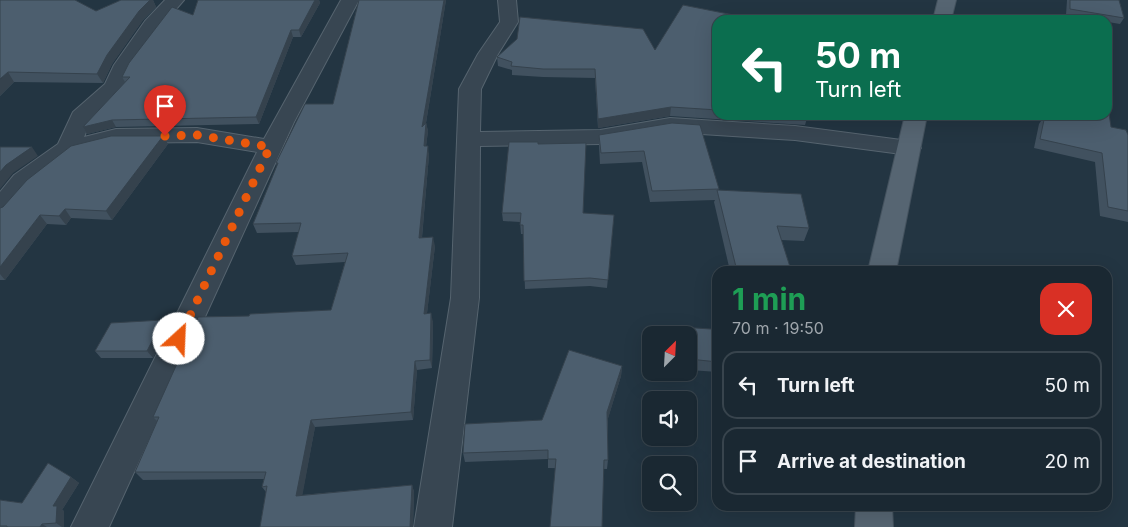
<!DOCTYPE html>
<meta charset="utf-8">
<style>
:root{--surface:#1a2832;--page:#27343e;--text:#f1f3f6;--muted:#9fa6ac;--line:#38444d}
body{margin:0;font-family:Inter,sans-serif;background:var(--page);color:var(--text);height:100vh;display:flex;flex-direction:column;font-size:19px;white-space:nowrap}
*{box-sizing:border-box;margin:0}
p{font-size:16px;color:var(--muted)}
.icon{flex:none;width:28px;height:28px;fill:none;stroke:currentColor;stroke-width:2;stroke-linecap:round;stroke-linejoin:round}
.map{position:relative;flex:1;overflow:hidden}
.side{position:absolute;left:712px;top:266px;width:400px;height:245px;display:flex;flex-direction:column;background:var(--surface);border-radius:15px;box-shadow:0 5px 20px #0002,0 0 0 1px var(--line)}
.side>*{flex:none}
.top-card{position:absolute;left:712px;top:15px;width:400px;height:105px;border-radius:15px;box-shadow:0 5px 20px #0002,0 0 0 1px var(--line);background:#0b6e4f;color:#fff;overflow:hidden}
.needle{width:32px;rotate:24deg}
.controls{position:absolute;left:642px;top:326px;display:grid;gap:10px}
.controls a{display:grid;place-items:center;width:55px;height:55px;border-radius:10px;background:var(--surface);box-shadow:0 5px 20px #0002,0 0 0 1px var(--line);font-size:25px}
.pin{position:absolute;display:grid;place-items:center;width:42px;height:42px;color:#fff;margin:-51px -21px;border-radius:50% 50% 50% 0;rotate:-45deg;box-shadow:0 0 5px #0007}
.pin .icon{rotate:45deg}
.me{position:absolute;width:55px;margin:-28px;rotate:25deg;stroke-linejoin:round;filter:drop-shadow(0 0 4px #0008)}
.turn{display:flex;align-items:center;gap:18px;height:105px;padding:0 20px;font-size:22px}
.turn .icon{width:65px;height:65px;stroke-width:2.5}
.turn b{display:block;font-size:35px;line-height:42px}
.round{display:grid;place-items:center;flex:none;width:52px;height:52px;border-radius:15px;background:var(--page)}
.headline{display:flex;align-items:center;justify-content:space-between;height:85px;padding:0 20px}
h1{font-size:30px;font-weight:700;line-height:38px;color:#1e9e55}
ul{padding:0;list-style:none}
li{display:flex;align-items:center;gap:15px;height:68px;margin:0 10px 8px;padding:0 10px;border:2px solid var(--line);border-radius:15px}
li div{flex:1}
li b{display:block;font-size:19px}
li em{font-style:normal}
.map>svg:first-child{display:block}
</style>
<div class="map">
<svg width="1128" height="527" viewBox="0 0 1128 527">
<rect width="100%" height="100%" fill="#233542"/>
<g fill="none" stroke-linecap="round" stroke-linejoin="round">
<g stroke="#56646f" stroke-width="2">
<path id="minor" d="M165 0H184L159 29 131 69 121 91 91 120 84 137 116 129 197 128 264 139 341 0H359L294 122 109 527H71L257 152 197 142 116 143 76 153 32 187 9 214 0 217V192L14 175 58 144 73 112 105 84 114 65 145 21Z
M498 0H516L518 22 498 54 481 89 480 132 600 130 670 118 795 126 909 141 917 143 921 148 917 153 909 155 795 140 670 132 600 144 480 146 479 298 452 527H414L451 298 459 89 478 54 500 22Z"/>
</g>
<g stroke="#44525e" stroke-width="2">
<path id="major" d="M938 0H956L951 20H933Z
M905 115H927L896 271H868Z
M856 506H892L893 527H855Z"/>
</g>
<use href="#minor" fill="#384652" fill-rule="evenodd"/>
<use href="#major" fill="#566572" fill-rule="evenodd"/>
</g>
<path fill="#41515f" d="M0 0 96 11 121 0H153L156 7 143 20 112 64 103 83 14 82 0 96Z
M198 0H319L320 3 301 37H293L259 124 116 127 87 134 83 127 125 82 122 77 193 15Z
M359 0H446L426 123 428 131 426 146 429 155 422 238 435 246 427 313 433 322 432 368 417 370 413 420 315 427 302 495 412 485 414 492 413 527H260L266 492 262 487 264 479 143 480 135 472 157 421 153 417 249 316 331 310 345 262 296 265 292 256 299 232 257 233 253 224 277 166 276 163 333 104Z
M1067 0H1119L1124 18 1120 24 1108 22V20H1094L1066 15Z
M718 20V115H808L805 125 670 116 598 128 595 78 543 77 512 75V70L498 66 497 57 655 50Z
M1045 115 1054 117V115H1108L1111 127 1128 135V222L1100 216 1095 162 1034 148 1039 124Z
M672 123 719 190 809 228 804 241 781 240 790 271H730L714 202 715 200 650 202 642 162 600 164 599 146V135Z
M168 144 112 220 71 218 66 225 47 224 5 280H0V208Z
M538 144 583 213 614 215 607 288 590 286 525 289 523 234H521L520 222 503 221 502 213Z
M163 320 168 327 153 358H101L95 351Z
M665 326 718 331V372L689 370V335H663Z
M622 366 621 376 608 418V460L607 469 548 468V459L465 462 463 453 542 420Z
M71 477 79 483 62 510 64 511V527H0V500L22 503Z"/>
<path fill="#35424d" d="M150 0H153L156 7 143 20 112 64 103 83 97 74 107 55 139 11Z
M315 0H319L320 3 301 37 299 30Z
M444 0H446L424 135 422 127Z
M291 30 293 37 259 124 256 117Z
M8 72 14 82 0 96V79Z
M671 107 670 116 598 128V119Z
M112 120 116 127 87 134 83 127Z
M426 123 428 131 425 155 424 146Z
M163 136 168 144 112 220 106 211Z
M428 146 429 155 421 247 419 238Z
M32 147 38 156 13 173 0 189V172L6 165Z
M65 209 71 218 66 225 59 216Z
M40 215 47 224 5 280 0 274V267Z
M433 237 435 246 426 322 424 314Z
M431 313 433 322 432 368 430 360Z
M163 320 168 327 153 358 147 351Z
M415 361 417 370 413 420 411 412Z
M622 366 621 376 607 422V412Z
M311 420 315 427 301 503 296 496Z
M71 477 79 483 62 510 64 511V527H62L56 523 53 506Z
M412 485 414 492 413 527H410Z
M42 524 47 527H40Z"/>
<path fill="#4c5e6e" stroke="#35424d" d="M0 0H75L96 11 121 0H150L139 11 107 55 97 74 8 72 0 79Z
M198 0H315L299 30H291L256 117 112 120 83 127 130 77H122L129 63 172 7 193 15Z
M359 0H444L422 127 426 123 424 146H428L419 238 433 237 424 314 431 313 430 360 415 361 411 412 311 420 296 496 412 485 410 527H260L267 486 262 487 266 472H135L159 417H153L198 317 249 316 250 314 331 310 348 253 292 256 301 223 253 224 278 163H276L305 104H333Z
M1070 0H1119L1124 18 1070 9Z
M683 5 759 20H718V110L671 107 598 119 595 69H543L511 66 512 62 497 57 517 39 520 17 643 29 655 50Z
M762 16 786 20H761Z
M1108 107 1111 127 1126 130 1128 135V211L1108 207 1102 153 1040 139 1045 115 1060 118V115H1108Z
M786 115H808V117Z
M672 123 700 125 719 189 652 191 644 151 601 153 599 135Z
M111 136H163L106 211 65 209 59 216 40 215 0 267V208L3 207 27 180 71 146Z
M509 142H538V144L586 143 583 213 614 215 608 280 590 278 524 281 523 225H520L521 213H502Z
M0 147H32L6 165 0 172Z
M717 190 801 194 809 228 777 226 791 270 737 271Z
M163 320 147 351H95L111 323Z
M665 326 711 329 718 331V362L689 359V335H665Z
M569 350 622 366 607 412 608 460H604L602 527H550L556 459H548V450L463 453 465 424 542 420Z
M48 463 71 477 53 506H57L56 523 42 524 40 527H7V526H0V500L22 503Z"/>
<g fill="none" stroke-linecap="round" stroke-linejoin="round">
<path stroke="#ea580c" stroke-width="9" stroke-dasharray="0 16.2" d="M165 136 197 135 270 147 179 339"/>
</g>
</svg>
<div class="controls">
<a><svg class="needle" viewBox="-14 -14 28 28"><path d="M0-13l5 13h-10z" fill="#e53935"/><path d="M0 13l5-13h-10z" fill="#9fa6ac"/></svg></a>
<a><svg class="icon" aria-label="sound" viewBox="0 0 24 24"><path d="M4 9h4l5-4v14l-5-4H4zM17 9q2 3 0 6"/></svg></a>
<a><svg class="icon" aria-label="search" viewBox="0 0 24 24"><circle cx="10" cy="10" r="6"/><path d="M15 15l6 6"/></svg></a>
</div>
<div class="pin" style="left:165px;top:136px;background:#d93025"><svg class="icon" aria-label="arrive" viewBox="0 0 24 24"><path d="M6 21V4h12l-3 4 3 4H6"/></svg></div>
<svg class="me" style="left:179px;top:339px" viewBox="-20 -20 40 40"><circle r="19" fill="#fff"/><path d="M0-13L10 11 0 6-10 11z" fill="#ea580c"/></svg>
<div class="top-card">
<div class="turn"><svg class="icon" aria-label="left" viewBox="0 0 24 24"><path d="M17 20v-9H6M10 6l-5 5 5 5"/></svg><div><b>50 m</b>Turn left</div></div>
</div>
<section class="side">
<div class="headline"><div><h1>1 min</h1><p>70 m · 19:50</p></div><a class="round" style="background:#d93025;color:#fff"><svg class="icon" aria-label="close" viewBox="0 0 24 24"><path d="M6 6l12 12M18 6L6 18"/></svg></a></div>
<ul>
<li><svg class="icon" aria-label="left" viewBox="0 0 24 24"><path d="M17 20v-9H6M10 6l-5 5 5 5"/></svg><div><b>Turn left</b></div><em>50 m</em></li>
<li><svg class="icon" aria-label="arrive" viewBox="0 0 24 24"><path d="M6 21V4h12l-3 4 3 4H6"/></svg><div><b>Arrive at destination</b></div><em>20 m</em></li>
</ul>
</section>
</div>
